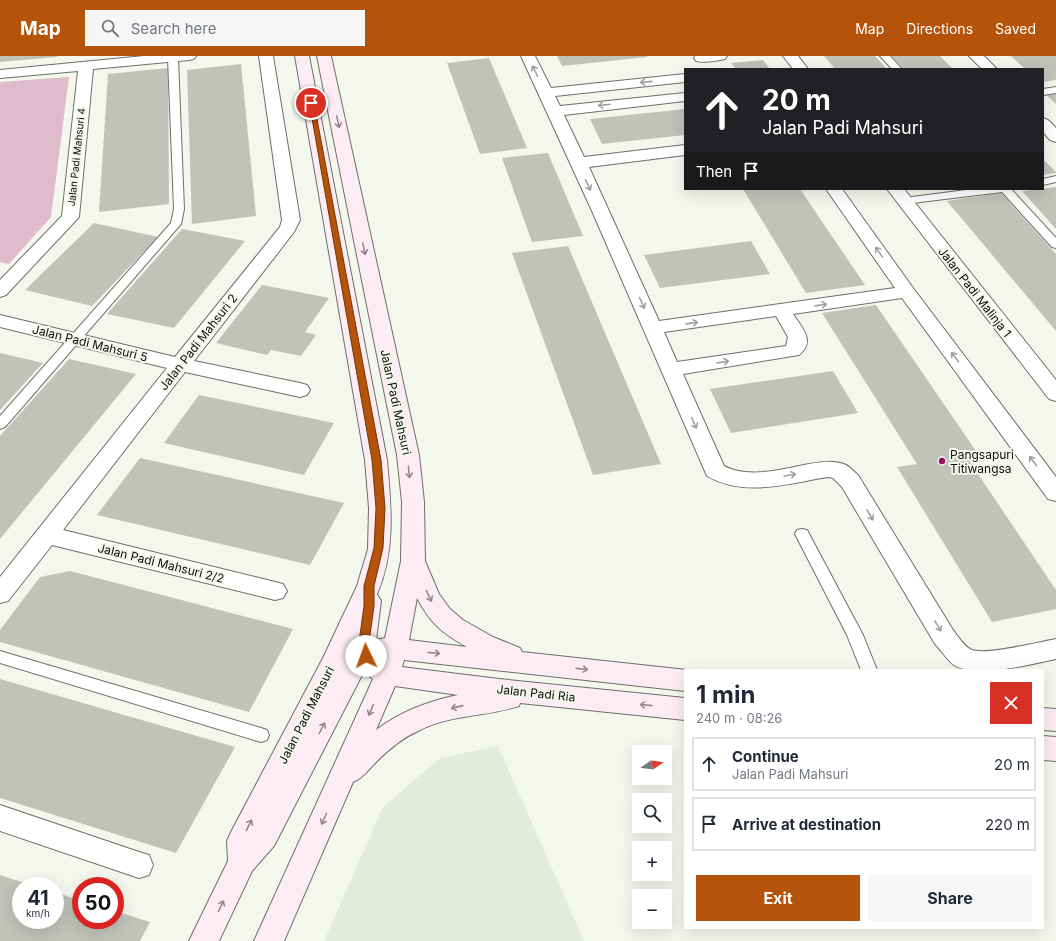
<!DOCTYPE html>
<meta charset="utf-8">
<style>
:root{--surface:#fff;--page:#f6f6f7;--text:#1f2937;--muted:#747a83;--line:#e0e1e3;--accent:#b45309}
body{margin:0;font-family:Inter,sans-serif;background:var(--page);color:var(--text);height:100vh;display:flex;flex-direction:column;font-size:15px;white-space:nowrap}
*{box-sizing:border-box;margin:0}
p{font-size:13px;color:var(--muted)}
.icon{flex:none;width:22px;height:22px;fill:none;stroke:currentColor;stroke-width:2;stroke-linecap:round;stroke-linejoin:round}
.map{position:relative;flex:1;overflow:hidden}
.panel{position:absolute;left:684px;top:613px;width:360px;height:260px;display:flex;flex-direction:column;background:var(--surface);border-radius:0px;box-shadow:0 4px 16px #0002}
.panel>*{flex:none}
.hud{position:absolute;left:684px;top:12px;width:360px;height:122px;border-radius:0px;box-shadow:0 4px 16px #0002;background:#202124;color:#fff;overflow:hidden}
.needle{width:26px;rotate:77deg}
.controls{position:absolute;left:632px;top:689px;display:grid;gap:8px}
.controls a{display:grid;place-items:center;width:40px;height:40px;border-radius:0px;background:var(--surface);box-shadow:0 4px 16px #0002;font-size:20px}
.speed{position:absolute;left:12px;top:821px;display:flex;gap:8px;font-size:20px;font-weight:700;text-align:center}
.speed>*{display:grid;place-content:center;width:52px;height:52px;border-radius:50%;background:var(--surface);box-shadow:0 4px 16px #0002;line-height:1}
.speed small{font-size:10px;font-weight:400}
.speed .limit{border:6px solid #d22;background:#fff;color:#111}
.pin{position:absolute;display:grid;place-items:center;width:34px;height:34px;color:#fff;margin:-17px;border:2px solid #fff;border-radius:50%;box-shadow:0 1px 4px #0007}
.me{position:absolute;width:44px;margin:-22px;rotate:357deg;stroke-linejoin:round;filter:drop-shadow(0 0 3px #0008)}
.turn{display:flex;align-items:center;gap:14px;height:84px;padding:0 12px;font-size:18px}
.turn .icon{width:52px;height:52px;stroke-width:2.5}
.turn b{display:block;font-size:28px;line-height:34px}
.then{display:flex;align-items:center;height:38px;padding:0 12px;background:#0003;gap:8px;font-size:15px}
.round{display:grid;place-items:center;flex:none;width:42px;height:42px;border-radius:0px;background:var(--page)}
.head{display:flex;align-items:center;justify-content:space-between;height:68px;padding:0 12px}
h1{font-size:24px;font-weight:700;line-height:30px}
.primary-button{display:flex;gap:8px;margin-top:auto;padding:8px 12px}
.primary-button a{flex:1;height:46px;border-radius:0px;background:var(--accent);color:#fff;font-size:16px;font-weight:700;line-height:46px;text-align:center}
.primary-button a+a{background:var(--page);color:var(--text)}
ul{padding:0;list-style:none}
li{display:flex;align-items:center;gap:12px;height:54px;margin:0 8px 6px;padding:0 4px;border:2px solid var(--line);border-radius:0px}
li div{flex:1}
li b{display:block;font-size:15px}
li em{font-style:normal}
header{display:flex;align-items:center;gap:24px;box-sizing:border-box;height:56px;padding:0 20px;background:var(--accent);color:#fff}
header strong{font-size:19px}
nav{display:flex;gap:22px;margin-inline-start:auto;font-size:14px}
.search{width:280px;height:36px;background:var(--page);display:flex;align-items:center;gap:10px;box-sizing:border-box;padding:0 14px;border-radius:0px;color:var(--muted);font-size:15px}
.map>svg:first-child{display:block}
</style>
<header>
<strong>Map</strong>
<div class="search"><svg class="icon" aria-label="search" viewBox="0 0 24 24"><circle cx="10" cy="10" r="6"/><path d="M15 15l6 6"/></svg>Search here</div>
<nav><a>Map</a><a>Directions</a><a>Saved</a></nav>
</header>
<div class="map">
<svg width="1056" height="885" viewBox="0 0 1056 885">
<rect width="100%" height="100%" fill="#f3f7ed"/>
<path fill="#e5ebda" d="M498 690 584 885H324L383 751 440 702Z"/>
<path fill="#e0bbcc" d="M69 21 51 161 9 208 0 206V26Z"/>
<path fill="#c0c3ba" d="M0 0H57V1L0 6Z
M557 0H647V1L562 10Z
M824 0H875L887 13H835Z
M892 0H940L953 13H904Z
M1011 0H1056V24L1043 26V13H1025Z
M489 2 527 92 480 98 447 7Z
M763 4 770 13H736L731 7Z
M241 8 256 160 192 168 187 14Z
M168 12 169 148 99 156 108 18Z
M1056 35V48L1044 37Z
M685 53V79L602 88 590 63Z
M548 97 583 180 532 186 502 102Z
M1043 103 1056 116V117L1043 119Z
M1056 131V173L1022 135Z
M743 133H800L865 229 806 237Z
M1001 137 1056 198V275L947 145Z
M94 167 158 181 92 250 25 234Z
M182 173 245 185 174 272 107 258Z
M751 185 770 218 660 232 644 199Z
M568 190 661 408 593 419 512 197Z
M262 229 329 242 305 276 316 279 301 300 271 294 267 299 216 287Z
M876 249 980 401 968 403 1056 534V553L992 566 897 411 917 408 822 257Z
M0 297 43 307 0 354Z
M69 303 136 318 0 483V380Z
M833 315 858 357 731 377 710 333Z
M199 339 334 367 304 419 164 387Z
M140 402 344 447 310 509 97 459Z
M70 515 293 573 249 656 0 586V574L40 521Z
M0 623 235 691 176 797 0 742Z
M0 819 34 830H21V864H55V836L81 845V864H115V855L150 866 140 885H0Z"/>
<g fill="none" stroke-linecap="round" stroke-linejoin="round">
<g stroke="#6d7068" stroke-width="2">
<path id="lane" d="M170 0H176L178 2 184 153 181 168 5 371 0 373V360L171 167 174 153 168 2Z
M880 0H890L902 13H892Z
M1056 31V37L1043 39V33Z
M1056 120V126L1043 129V123Z
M974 133H1011L1056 182V192L1052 191 1002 136 904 148 899 145 904 142Z
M802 473 807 474 863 579 877 614H861L847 579 795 478 797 474Z
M0 595 261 672 267 674 269 679 267 684 261 686 0 607Z"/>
</g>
<g stroke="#6d7068" stroke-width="2">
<path id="street" d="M144 0H196L194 3 189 4 93 13 79 161 6 239 0 241V224L62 160 78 15 0 22V14Z
M259 0H273L300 164 294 176 194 305 300 327 307 329 310 334 307 339 300 341 185 316 63 474 275 526 283 528 287 535 283 542 275 544 52 489 8 545 0 547V521L167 312 0 271V259L175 301 280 171 282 164Z
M521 0H535L551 32 685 18V26L555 40 560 50 685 37V45L564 59 584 101 685 89V99L589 111 659 265 895 232 826 133H842L913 232 1056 421V445L1048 443 902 242 793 258C802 272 816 285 799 299L683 318 724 410C748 423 783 413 809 408 821 406 834 404 846 409 850 411 854 416 858 419L953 574C958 580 964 591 972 594 987 599 1039 586 1056 583V603C1031 608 976 623 954 609 947 604 942 595 935 588L842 431 833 422 828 421C789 427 745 442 707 420L592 155ZM776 260 788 281 786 290 677 306 664 276Z
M695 0H727L725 3C716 5 705 7 696 5L694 2Z
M783 0H798L808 13H793Z
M969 0H984L997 13H982Z
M1043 62 1048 64 1056 72V86L1050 84 1043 76Z
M887 133H904L1056 324V345L1049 343Z
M0 749 139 796 149 799 153 809 149 819 139 822 0 775Z"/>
</g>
<g stroke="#6d7068" stroke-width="2">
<path id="secondary" d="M295 0H309L387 404C391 449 396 495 377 538L381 545 376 584 385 582 401 505 402 446 397 399 317 0H331L419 399 424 446 425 505 439 538 450 553 463 564 493 581 520 592 522 596 687 614H685V635L404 604 402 611 499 623 685 642V664L520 647 519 650C486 661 450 658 418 675 402 682 388 694 376 706 369 713 363 722 353 726L284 885H254L373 623 365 617 361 621 274 790 252 815 219 885H189L228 805 227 785 231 776 323 602 357 530 368 493 369 452 365 404ZM417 542C431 568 442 577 467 591L409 584ZM352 593 353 598 348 602ZM395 630 458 639C428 645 400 656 376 674Z
M1043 652 1056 653V675L1043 674Z
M1043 680 1056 681V705L1043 704Z"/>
</g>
<use href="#lane" fill="#fff" fill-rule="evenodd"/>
<use href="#street" fill="#fff" fill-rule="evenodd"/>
<use href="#secondary" fill="#fdecf4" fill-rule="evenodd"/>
</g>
<defs><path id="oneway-shaft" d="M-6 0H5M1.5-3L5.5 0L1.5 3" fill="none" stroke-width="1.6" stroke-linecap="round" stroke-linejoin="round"/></defs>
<g stroke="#9fa09f">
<use href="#oneway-shaft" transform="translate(535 15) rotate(-116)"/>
<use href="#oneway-shaft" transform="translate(646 26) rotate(174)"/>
<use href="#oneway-shaft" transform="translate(604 49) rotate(174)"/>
<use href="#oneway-shaft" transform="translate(588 129) rotate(65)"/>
<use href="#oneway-shaft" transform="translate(879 196) rotate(-125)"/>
<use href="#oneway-shaft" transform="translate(642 247) rotate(65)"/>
<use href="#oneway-shaft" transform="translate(821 249) rotate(-8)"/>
<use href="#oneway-shaft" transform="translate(692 267) rotate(-8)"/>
<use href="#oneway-shaft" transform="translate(955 301) rotate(-127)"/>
<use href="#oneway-shaft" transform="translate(723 306) rotate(-8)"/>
<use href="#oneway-shaft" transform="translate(694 367) rotate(66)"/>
<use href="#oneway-shaft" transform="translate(1033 405) rotate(-127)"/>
<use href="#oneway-shaft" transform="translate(790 419) rotate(-9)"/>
<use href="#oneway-shaft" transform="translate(870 459) rotate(59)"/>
<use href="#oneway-shaft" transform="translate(938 570) rotate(59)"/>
</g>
<g stroke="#92898c">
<use href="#oneway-shaft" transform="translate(338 66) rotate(78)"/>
<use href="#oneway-shaft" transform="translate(364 193) rotate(78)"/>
<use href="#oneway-shaft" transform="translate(409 416) rotate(84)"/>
<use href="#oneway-shaft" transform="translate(429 540) rotate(64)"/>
<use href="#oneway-shaft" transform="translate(434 597) rotate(6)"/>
<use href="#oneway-shaft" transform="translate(582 613) rotate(6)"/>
<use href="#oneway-shaft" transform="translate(646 649) rotate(-174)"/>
<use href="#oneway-shaft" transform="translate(457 651) rotate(167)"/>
<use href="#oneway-shaft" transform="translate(371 654) rotate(113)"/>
<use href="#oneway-shaft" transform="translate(322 672) rotate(-63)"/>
<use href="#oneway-shaft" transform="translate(324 763) rotate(114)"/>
<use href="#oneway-shaft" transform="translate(249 769) rotate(-63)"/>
<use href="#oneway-shaft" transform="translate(221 850) rotate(-65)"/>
</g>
<path fill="#b45309" stroke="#753606" d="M309 45 314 47 381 404 385 452 383 492 374 530V550L369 586 371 600 369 603 366 605 362 603 359 586 364 550V530L374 492 376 452 372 404Z"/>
<circle fill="#971065" stroke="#f3f7ed" stroke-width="1.5" cx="942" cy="405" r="4"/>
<g text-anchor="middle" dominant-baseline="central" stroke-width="4" stroke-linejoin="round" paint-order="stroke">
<g font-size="10" fill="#10110e" stroke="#f3f7ed">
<text transform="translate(76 101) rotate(-84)">Jalan Padi Mahsuri 4</text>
</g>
<g font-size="12" fill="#10110e" stroke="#f3f7ed">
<text transform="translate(975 236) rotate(52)">Jalan Padi Malinja 1</text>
<text transform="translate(198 286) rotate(-52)">Jalan Padi Mahsuri 2</text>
<text transform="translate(90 287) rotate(14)">Jalan Padi Mahsuri 5</text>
<text transform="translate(396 346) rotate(78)">Jalan Padi Mahsuri</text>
<text transform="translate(161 507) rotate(14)">Jalan Padi Mahsuri 2/2</text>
<text transform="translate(536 637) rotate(6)">Jalan Padi Ria</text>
<text transform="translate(306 659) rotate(-63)">Jalan Padi Mahsuri</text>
</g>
<g font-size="12" fill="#10110e" stroke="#f3f7ed" text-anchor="start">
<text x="950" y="398">Pangsapuri<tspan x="950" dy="14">Titiwangsa</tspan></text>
</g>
</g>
</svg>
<div class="controls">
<a><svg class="needle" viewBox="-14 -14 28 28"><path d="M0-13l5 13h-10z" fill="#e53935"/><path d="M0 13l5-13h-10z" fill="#747a83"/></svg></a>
<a><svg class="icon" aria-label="search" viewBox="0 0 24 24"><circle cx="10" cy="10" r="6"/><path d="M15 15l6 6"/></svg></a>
<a>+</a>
<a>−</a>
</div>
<div class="speed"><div>41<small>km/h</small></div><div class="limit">50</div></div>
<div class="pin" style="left:311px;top:47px;background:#d93025"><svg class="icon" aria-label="arrive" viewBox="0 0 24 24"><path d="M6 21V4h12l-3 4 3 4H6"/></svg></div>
<svg class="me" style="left:366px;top:600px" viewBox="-20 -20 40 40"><circle r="19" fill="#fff"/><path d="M0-13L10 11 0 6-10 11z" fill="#b45309"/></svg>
<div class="hud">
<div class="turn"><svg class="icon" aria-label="ahead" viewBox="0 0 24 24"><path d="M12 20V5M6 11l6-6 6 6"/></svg><div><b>20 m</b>Jalan Padi Mahsuri</div></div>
<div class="then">Then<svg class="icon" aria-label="arrive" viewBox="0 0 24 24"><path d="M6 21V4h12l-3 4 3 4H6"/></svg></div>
</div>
<section class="panel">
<div class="head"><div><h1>1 min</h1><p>240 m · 08:26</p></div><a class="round" style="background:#d93025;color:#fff"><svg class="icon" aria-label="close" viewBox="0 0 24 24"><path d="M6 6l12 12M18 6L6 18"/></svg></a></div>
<ul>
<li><svg class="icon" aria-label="ahead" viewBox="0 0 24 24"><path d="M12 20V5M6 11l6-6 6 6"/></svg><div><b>Continue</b><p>Jalan Padi Mahsuri</p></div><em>20 m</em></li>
<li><svg class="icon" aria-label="arrive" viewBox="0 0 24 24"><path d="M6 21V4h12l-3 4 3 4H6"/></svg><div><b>Arrive at destination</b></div><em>220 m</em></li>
</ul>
<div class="primary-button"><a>Exit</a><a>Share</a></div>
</section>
</div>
